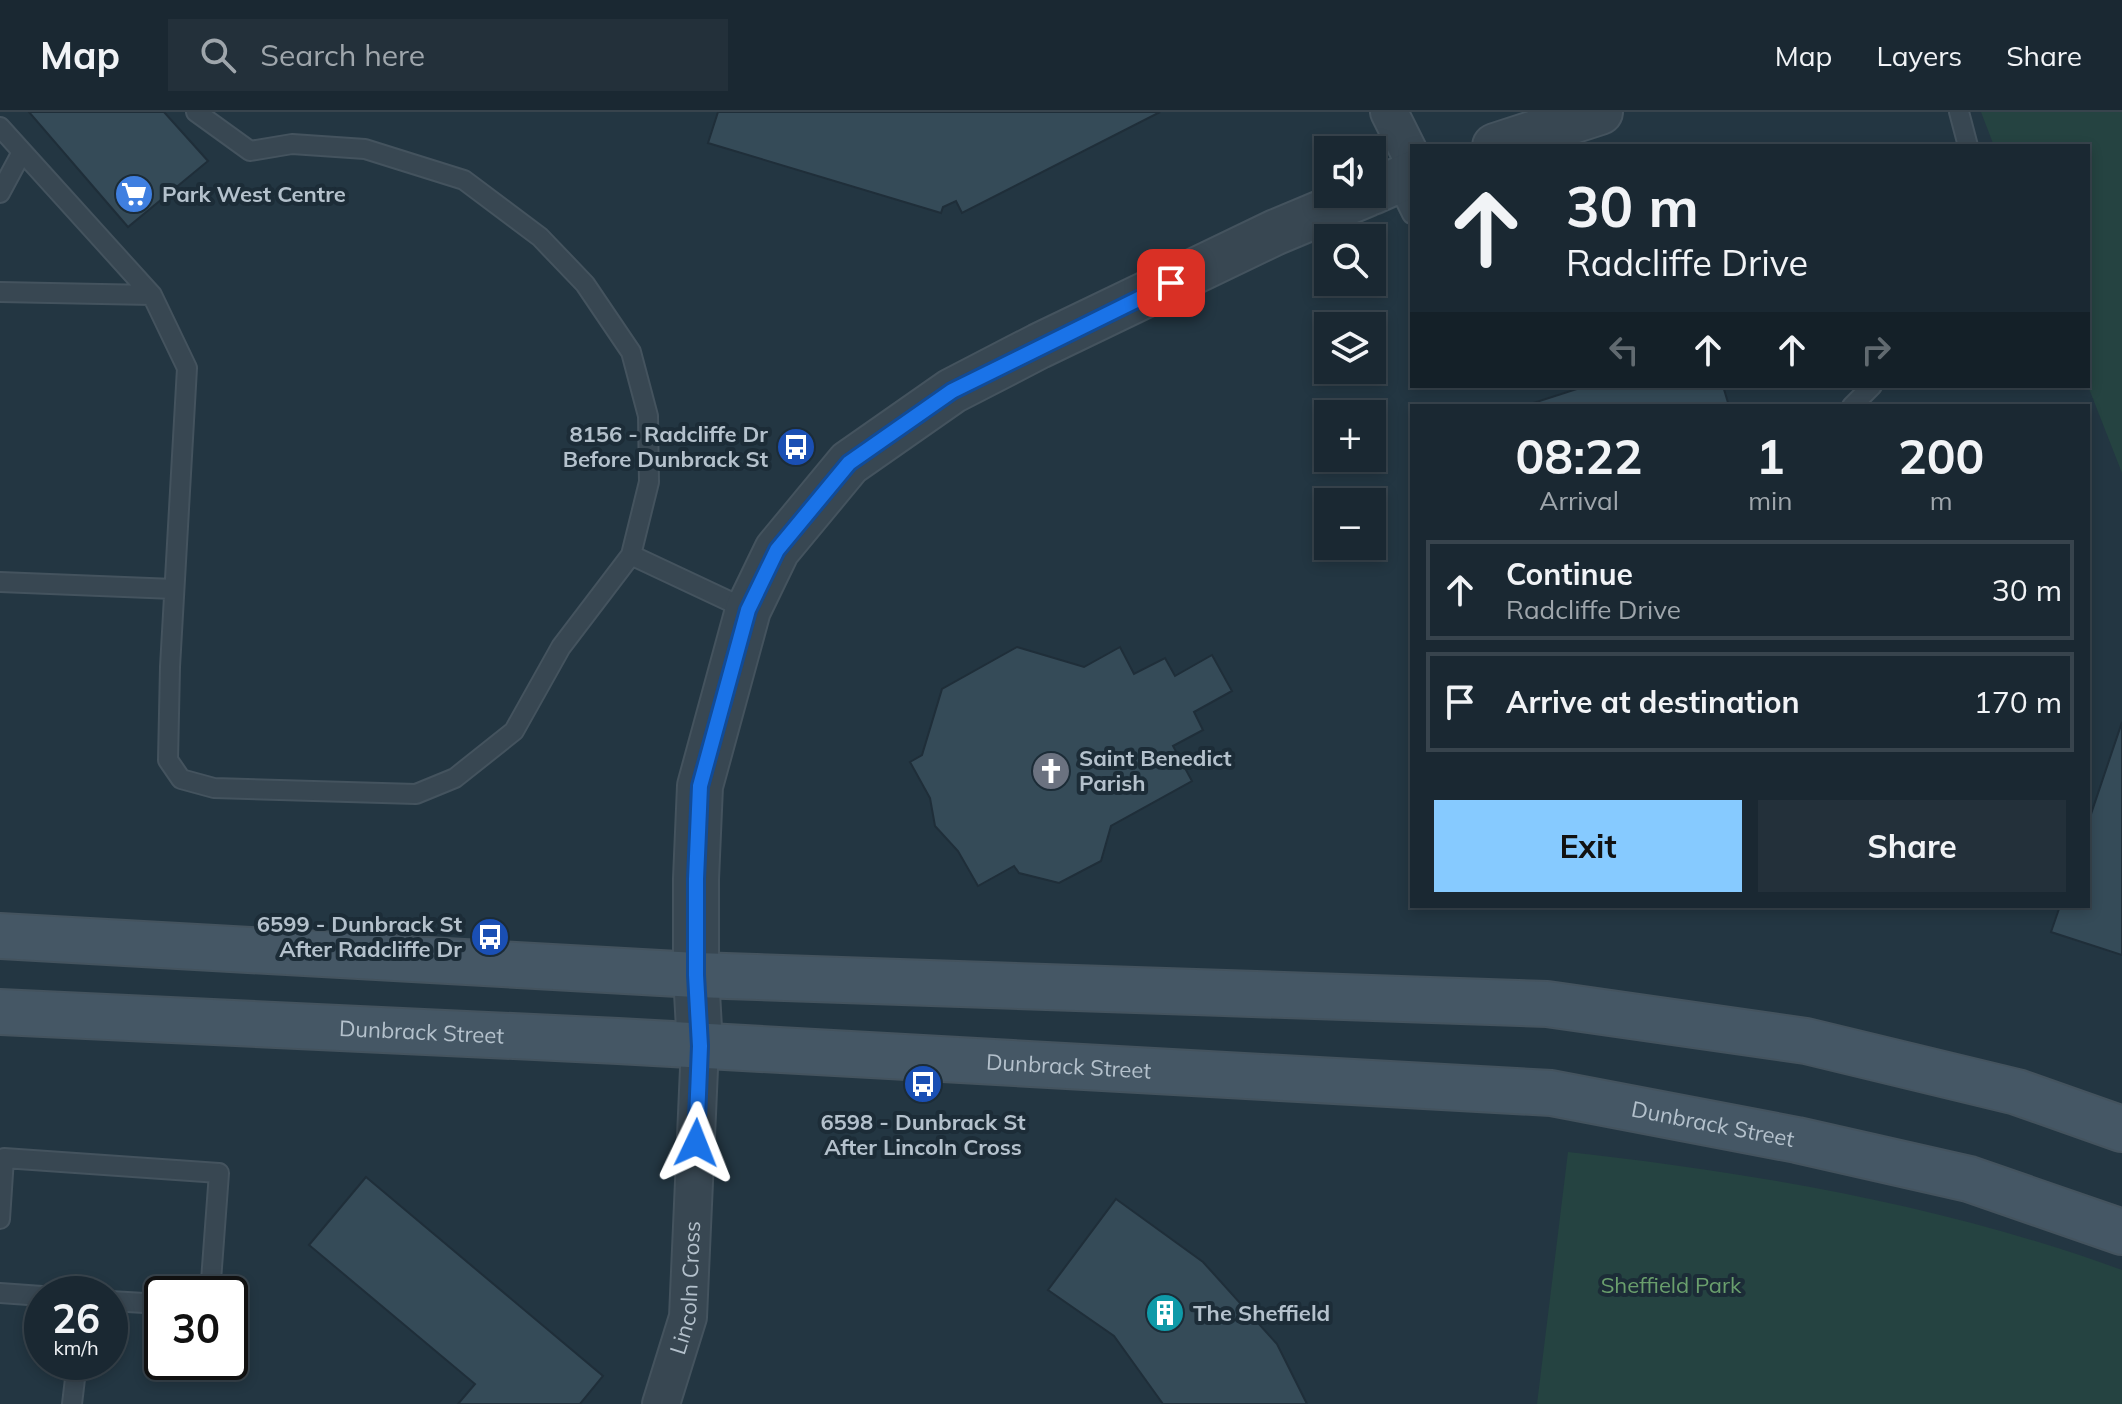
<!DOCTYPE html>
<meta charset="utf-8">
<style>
:root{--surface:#1a2832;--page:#23303a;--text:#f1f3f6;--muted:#9fa6ac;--line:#38444d;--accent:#86caff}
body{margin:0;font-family:Mulish,sans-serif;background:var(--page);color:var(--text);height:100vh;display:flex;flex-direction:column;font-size:30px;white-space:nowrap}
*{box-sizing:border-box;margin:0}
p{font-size:26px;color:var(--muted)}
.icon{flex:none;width:44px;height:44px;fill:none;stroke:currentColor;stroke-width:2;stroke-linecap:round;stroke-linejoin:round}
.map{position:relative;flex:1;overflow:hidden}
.panel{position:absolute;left:1410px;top:292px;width:680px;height:504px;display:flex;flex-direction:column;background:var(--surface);border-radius:0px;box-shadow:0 4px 12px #0003,0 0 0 2px var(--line)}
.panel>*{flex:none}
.top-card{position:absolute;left:1410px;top:32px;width:680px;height:244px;border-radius:0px;box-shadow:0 4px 12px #0003,0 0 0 2px var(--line);background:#1a2832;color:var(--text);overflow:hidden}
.controls{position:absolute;left:1314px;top:24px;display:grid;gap:16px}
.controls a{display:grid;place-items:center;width:72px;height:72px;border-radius:0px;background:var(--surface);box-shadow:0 4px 12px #0003,0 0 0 2px var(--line);font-size:40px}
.speed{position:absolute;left:24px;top:1164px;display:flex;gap:16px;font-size:40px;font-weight:700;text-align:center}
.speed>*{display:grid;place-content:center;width:104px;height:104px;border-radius:50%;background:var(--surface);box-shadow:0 4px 12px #0003,0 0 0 2px var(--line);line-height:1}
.speed small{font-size:20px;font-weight:400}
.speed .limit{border:4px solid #111;border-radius:12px;background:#fff;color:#111}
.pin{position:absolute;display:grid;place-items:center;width:68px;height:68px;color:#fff;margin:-34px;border-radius:16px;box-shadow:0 4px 12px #0006}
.me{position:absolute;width:88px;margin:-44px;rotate:2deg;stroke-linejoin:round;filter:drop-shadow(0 0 6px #0008)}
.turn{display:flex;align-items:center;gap:28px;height:168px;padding:0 24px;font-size:36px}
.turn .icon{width:104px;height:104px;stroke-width:2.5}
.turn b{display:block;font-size:56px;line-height:68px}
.lanes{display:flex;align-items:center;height:76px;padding:0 24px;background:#0003;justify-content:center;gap:40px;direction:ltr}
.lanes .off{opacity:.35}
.eta{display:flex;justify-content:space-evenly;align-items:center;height:136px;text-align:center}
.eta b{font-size:48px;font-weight:700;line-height:56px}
.primary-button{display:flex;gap:16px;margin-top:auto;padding:16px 24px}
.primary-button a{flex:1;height:92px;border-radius:0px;background:var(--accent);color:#111;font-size:32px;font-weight:700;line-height:92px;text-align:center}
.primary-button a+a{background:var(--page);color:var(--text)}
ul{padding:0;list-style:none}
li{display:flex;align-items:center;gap:24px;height:100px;margin:0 16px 12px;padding:0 8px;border:4px solid var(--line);border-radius:0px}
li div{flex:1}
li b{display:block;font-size:30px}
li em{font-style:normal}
header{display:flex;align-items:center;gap:48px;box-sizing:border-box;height:112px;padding:0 40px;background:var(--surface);border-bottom:2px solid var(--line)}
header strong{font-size:38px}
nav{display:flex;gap:44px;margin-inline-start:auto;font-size:28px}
.search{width:560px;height:72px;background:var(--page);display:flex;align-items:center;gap:20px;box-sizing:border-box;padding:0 28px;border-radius:0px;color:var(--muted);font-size:30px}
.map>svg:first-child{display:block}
</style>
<header>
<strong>Map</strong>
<div class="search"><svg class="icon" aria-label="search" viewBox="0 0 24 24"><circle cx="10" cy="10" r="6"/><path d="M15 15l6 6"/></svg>Search here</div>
<nav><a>Map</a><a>Layers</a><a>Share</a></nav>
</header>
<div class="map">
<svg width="2122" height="1292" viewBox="0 0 2122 1292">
<rect width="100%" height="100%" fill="#233642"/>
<path fill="#254341" d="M1981 0H2122V361L2088 274V34H1994Z
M1568 1040C1756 1061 1944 1093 2122 1158V1292H1537Z"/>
<path fill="#354b58" stroke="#1f2e39" stroke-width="2" d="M29 0H164L208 49 128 115Z
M718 0H1160L962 101 956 89 943 95 941 101 708 31Z
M1586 274H1723L1729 294H1524Z
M1017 535 1084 555 1120 535 1134 562 1165 546 1175 564 1212 543 1232 579 1194 600 1203 618 1173 634 1192 669 1111 714 1101 749 1059 771 1019 761 1014 754 978 774 958 739 935 714 930 686 910 650 922 643 942 577Z
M2122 610V843L2051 820 2060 794H2088V711Z
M366 1065 603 1264 580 1292H458L475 1272 309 1133Z
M1116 1087 1203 1150 1277 1232 1307 1292H1163L1114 1224 1048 1178Z"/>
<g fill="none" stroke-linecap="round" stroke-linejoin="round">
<g stroke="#44535e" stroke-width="22">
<path id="service" d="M1959 0 1968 34
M0 15 152 183 187 256 170 555 168 648 181 667 214 676 416 682 455 666 514 619 561 535 631 443 649 370 648 304 631 240 585 172 540 125 464 68 365 37 292 32 250 39 196 0
M1396 70 1412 102
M0 81 22 40
M0 180 152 183
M1852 294 1872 274
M631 443 748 498
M0 470 174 477
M0 1107 4 1046 219 1061 210 1182
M0 1181 42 1184
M110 1189 162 1192
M72 1292 77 1250"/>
</g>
<g stroke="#44535e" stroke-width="40">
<g id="minor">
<path d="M1389 0 1412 46"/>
<path id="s1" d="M661 1292 688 1205 700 934"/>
</g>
</g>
<g stroke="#44535e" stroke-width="48">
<path id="tertiary" d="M1495 34 1600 0
M1372 80 1412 62
M700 934 696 863V767L700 674 748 498 777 438 849 351 952 279 1039 234 1276 120 1367 82"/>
</g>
<g stroke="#44535e" stroke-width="48">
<g id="secondary">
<path d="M0 824 696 863 1547 892 1806 929 2017 980 2122 1017"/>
<path id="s2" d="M0 900 618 929 1551 981 1797 1028 1969 1067 2122 1120"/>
</g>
</g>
<use href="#service" stroke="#384752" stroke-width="18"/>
<use href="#minor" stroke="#384752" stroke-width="36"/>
<use href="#tertiary" stroke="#384752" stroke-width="44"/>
<use href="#secondary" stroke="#455765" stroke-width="44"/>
</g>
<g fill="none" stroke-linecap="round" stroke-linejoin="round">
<g stroke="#114b97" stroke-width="20">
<path id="route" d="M696 1031 700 934 696 863V767L700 674 748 498 777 438 849 351 952 279 1171 171"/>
</g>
<use href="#route" stroke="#1a73e8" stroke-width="14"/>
</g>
<defs>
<g id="supermarket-disc" transform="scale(2)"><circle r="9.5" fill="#3f7fe0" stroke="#1c2c37"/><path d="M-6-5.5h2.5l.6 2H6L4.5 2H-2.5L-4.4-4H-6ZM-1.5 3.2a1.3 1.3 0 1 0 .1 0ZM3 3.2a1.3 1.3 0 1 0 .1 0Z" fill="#fff"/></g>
<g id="bus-disc" transform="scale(2)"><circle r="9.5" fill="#1a4fb4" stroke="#1c2c37"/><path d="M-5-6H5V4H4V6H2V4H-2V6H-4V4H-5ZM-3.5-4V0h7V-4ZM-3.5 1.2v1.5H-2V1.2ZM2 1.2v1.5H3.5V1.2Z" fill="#fff"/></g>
<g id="church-disc" transform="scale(2)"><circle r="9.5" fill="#6b7280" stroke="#1c2c37"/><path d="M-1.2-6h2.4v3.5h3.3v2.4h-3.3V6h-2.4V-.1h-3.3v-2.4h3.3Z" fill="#fff"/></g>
<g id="building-disc" transform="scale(2)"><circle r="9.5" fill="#0f9aa8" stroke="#1c2c37"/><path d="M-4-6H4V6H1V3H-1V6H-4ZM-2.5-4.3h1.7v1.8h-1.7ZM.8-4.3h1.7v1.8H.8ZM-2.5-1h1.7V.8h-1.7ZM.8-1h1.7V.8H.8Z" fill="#fff"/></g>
</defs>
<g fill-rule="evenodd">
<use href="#supermarket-disc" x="134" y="82"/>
<use href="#bus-disc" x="796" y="335"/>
<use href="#church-disc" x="1051" y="659"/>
<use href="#bus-disc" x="490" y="825"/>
<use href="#bus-disc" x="923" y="972"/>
<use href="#building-disc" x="1165" y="1201"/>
</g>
<g text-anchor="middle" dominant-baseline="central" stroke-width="8" stroke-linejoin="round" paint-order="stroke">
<g font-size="22" font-weight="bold" fill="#b4c1cc" stroke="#1c2c37" text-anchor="start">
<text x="162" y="82">Park West Centre</text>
<text x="768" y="322" text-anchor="end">8156 - Radcliffe Dr<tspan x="768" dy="25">Before Dunbrack St</tspan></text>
<text x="1079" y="646">Saint Benedict<tspan x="1079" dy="25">Parish</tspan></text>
<text x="462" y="812" text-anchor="end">6599 - Dunbrack St<tspan x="462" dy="25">After Radcliffe Dr</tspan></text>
<text x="923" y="1010" text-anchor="middle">6598 - Dunbrack St<tspan x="923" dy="25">After Lincoln Cross</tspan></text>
<text x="1193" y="1201">The Sheffield</text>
</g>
<g font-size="22" fill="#b4c1cc" stroke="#1c2c37">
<text stroke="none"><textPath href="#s2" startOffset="422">Dunbrack Street</textPath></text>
<text stroke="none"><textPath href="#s2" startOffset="1070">Dunbrack Street</textPath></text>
<text stroke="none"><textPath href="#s2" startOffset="1718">Dunbrack Street</textPath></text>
<text stroke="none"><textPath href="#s1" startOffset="120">Lincoln Cross</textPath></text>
</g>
<g font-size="22" fill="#6a9f6d" stroke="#1c2c37">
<text x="1671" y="1173">Sheffield Park</text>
</g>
</g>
</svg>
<div class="controls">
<a><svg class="icon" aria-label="sound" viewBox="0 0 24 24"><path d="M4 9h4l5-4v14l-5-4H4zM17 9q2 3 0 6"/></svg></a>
<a><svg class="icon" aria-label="search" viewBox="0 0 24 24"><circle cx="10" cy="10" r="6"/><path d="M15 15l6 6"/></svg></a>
<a><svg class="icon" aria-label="layers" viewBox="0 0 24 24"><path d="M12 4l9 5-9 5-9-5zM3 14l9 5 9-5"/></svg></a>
<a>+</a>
<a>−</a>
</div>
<div class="speed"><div>26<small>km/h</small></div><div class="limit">30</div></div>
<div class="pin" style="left:1171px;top:171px;background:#d93025"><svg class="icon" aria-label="arrive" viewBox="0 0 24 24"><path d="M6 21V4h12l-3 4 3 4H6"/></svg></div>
<svg class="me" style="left:696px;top:1031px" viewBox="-20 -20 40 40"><path d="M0-17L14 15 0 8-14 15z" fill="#1a73e8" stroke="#fff" stroke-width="4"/></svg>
<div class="top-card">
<div class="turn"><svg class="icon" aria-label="ahead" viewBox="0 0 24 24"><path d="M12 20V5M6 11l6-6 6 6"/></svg><div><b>30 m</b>Radcliffe Drive</div></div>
<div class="lanes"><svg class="icon off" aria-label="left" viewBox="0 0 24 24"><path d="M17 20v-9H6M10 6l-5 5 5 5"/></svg><svg class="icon" aria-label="ahead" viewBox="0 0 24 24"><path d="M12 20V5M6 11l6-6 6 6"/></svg><svg class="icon" aria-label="ahead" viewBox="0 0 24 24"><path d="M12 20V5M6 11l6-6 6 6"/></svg><svg class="icon off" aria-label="right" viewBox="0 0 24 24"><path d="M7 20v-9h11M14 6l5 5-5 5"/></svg></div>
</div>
<section class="panel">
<div class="eta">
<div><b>08:22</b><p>Arrival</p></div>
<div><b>1</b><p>min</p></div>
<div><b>200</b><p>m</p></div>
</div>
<ul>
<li><svg class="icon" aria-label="ahead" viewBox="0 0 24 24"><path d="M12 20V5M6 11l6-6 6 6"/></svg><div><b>Continue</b><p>Radcliffe Drive</p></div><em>30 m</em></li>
<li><svg class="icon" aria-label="arrive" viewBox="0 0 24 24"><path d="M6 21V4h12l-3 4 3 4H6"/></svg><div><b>Arrive at destination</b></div><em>170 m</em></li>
</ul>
<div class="primary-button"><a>Exit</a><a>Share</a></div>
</section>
</div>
